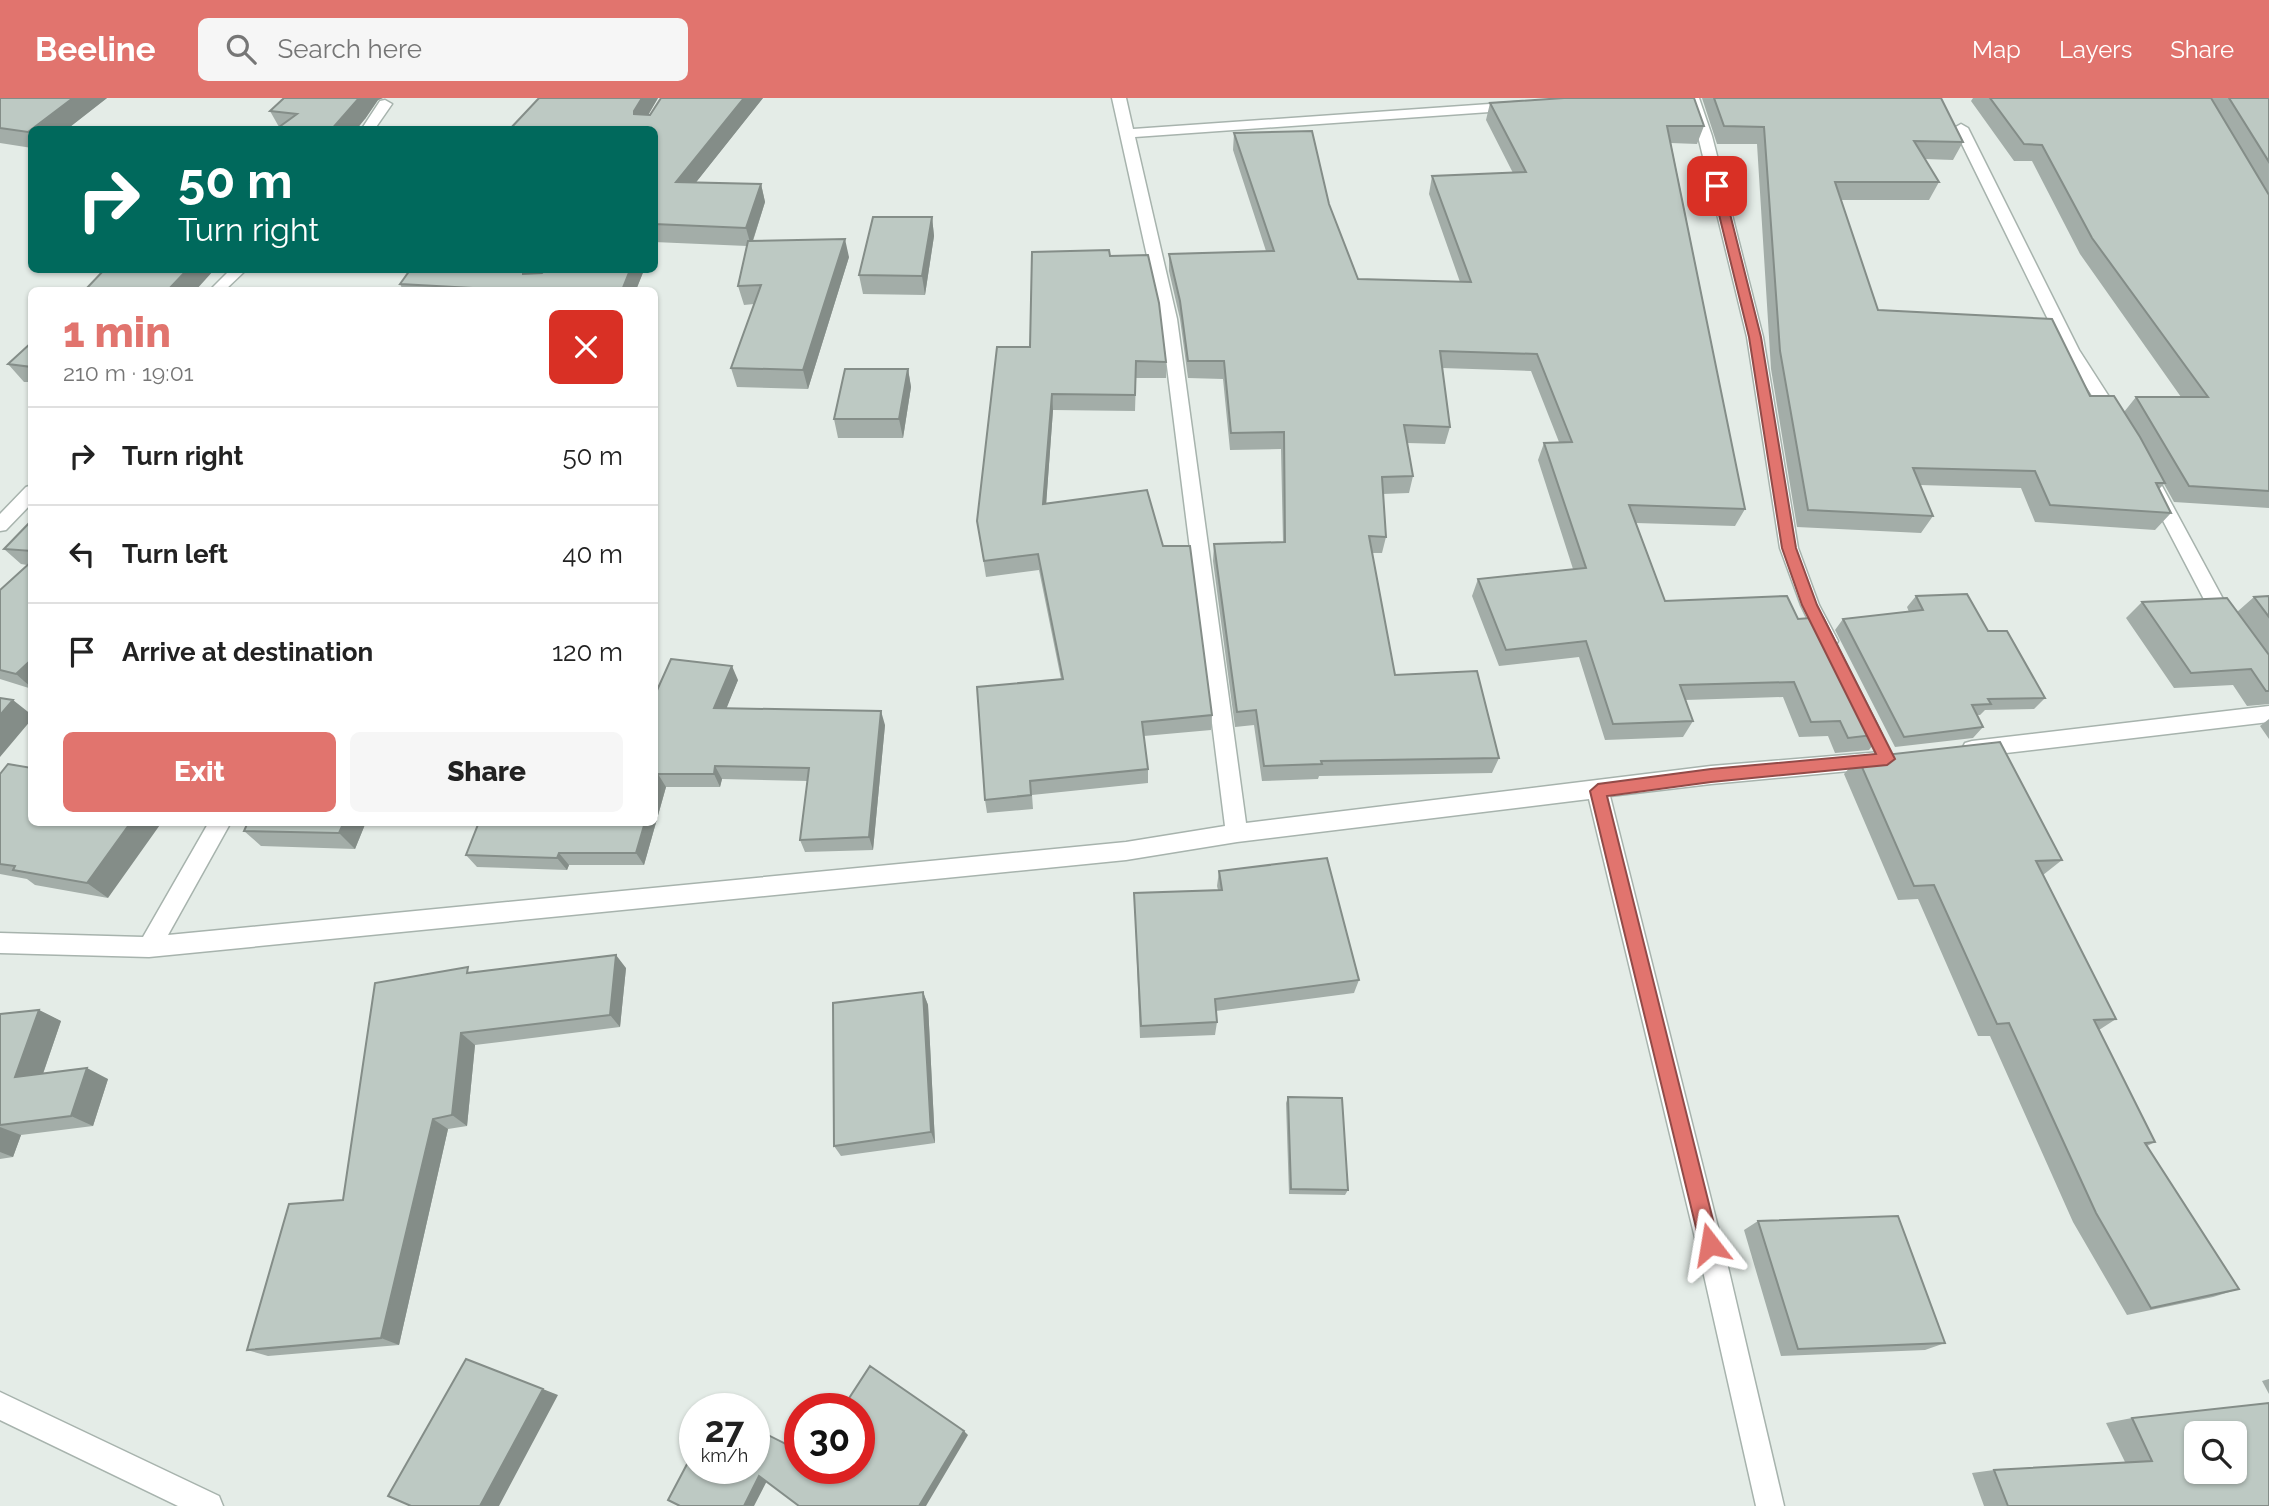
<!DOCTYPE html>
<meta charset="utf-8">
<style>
:root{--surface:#fff;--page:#f6f6f6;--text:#222;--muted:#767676;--line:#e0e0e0;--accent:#e1746e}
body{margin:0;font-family:Raleway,sans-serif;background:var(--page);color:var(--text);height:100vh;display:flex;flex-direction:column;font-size:26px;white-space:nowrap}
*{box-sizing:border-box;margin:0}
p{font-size:23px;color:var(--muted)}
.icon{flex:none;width:38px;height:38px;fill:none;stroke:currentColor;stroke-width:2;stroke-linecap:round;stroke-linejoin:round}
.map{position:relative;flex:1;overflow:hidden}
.details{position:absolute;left:28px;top:189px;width:630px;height:539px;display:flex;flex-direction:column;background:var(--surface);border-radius:10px;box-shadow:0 2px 5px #0004}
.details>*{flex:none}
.hud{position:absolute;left:28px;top:28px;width:630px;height:147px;border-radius:10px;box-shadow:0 2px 5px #0004;background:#00695c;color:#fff;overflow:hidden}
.tools{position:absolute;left:2184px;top:1323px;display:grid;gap:14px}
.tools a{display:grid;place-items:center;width:63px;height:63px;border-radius:10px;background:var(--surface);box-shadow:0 2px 5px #0004;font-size:35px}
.speed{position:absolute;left:679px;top:1295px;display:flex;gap:14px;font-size:35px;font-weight:700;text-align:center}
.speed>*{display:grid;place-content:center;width:91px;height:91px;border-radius:50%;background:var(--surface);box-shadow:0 2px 5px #0004;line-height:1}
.speed small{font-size:18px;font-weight:400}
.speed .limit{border:10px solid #d22;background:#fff;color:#111}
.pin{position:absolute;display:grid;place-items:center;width:60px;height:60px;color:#fff;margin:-30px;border-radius:14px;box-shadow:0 4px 10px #0006}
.me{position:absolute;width:77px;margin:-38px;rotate:346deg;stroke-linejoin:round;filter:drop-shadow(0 0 5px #0008)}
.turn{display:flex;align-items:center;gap:24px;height:147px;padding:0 35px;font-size:32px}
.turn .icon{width:91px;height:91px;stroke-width:2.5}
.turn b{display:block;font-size:49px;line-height:60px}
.round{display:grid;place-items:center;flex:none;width:74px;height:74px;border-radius:10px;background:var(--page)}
.head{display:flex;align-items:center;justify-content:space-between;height:119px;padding:0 35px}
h1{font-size:42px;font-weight:800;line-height:52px;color:var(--accent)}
.cta{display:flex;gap:14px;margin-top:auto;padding:14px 35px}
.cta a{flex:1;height:80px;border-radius:10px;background:var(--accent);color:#fff;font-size:28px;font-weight:800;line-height:80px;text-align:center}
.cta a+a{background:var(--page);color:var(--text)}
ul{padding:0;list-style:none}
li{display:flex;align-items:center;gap:21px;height:98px;padding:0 35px;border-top:2px solid var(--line)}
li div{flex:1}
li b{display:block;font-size:26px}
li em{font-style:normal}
header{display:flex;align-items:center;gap:42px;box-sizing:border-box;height:98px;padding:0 35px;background:var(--accent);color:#fff}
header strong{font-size:33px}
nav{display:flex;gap:38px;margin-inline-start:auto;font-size:24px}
.search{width:490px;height:63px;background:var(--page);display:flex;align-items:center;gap:18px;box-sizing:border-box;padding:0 24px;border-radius:10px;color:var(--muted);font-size:26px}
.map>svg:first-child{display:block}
</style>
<header>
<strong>Beeline</strong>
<div class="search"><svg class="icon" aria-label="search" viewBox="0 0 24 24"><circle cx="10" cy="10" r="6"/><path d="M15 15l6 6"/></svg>Search here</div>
<nav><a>Map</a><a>Layers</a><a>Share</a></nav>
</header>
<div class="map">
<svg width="2269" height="1408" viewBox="0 0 2269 1408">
<rect width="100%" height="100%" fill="#e4ece7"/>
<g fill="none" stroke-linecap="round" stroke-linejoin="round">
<g stroke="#a7b3ad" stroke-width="3">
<path id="minor" d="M1112 0H1126L1133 31 1518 4 1525 8 1518 12 1135 39 1177 221 1246 725 1711 668 1881 654 1888 656 1891 662 1888 668 1881 670 1711 686 1610 698 1729 1173 1784 1408H1756L1703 1173 1589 701 1237 744 1126 762 149 859 0 855V835L143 839 209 724H231L168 837 1126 744 1225 728 1161 221Z
M1685 0H1699L1712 38 1763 239 1798 450 1819 507 1838 543 1835 548 1828 550 1821 548 1801 507 1780 450 1747 239 1698 38Z
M385 2 392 6 374 32H361L380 3Z
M1961 26 1968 30 2079 252 2124 322 2122 326H2110L2063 252 1954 30Z
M230 172H246L225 192H210Z
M2156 386 2162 388 2223 501 2239 523 2236 528C2222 533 2217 521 2209 511L2147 392Z
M32 387V405L6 432 0 433V416L26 389Z
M2269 608V624L1972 659 1965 657 1962 651 1965 645 1972 643Z
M0 1294 219 1398 223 1408H178L0 1322Z"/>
</g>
<use href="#minor" fill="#fff" fill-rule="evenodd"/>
</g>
<path fill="#a3ada8" d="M0 0H107L66 32H32V50L0 45Z
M284 0H383L378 2 365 21 279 29 270 13Z
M539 0H658L648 17H650L661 0H763L696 84 761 86 765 104 753 143 849 159 808 291 737 289 731 270 754 206 744 207 738 188 747 148 654 144V32Z
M1702 0H1941L1963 44 1953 62 1925 61 1939 84 1929 102H1841L1878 212 2090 298 2124 314 2136 299H2181L2080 156 2032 63H2014L1971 3 1973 0H2269V410L2174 404 2164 386 2159 391 2171 415 2155 432 2035 424 2021 390 1920 387 1933 418 1921 435 1797 429 1771 271 1757 46H1717Z
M1490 5 1704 28 1697 46 1671 45 1745 411 1735 428 1636 425 1665 503 1798 521 1882 636 1869 652 1835 655 1828 638 1799 639 1783 599 1685 602 1693 623 1683 639 1605 642 1579 559 1499 568 1472 498 1478 481 1573 471 1538 362 1544 345 1559 344 1531 273 1442 270 1450 329 1445 346 1407 345 1413 378 1409 395 1383 396 1386 439 1382 455H1372L1395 577 1499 660 1492 675 1319 678 1318 681 1262 683 1254 627 1235 629 1213 463 1214 446 1283 444 1281 351 1230 352 1223 281 1188 280 1180 221 1169 173V156L1266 153 1233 52 1234 35 1329 106 1358 181 1460 184 1429 96 1432 78 1513 75 1486 22Z
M932 119 934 138 925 197 863 196 859 177Z
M1110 158 1166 264V280H1136L1135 313 1053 312 1046 406 1212 617 1211 632 1144 638 1148 671V685L1032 697 1033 711 987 715 985 702 1061 581 1039 472 986 479 977 423 1030 249Z
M410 172H644L636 192H403L400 186Z
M32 244V284H24L8 266Z
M908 271 911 289 903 340H838L834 321Z
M32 422V591L0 581V492L27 467 21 466 4 451Z
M1916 498 1988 533 2045 600 2034 611 1985 612 1980 617H1977L1983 629 1973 640 1895 649 1835 532 1843 521 1909 514 1907 509Z
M2269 498V606L2247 608 2233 587 2174 590 2126 520 2142 504 2237 514 2254 499Z
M738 582 726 610 885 627 873 752 805 754 800 742 808 683 722 681 720 689H666L644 767H569L567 772 477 769 466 757 654 724V599Z
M2269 621V641L2260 628Z
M1858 660 2062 762 2043 777 2116 921 2099 932 2155 1044 2147 1048 2239 1191 2213 1199 2127 1217 2073 1124 1990 938H1978L1918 801 1898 802 1844 676Z
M0 676 108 800 35 787 27 781 0 776Z
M366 724 355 751 261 748 244 733Z
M1219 773 1359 882 1354 895 1216 913 1217 924 1215 937 1140 940 1134 795 1218 792 1217 788Z
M626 870 620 929 475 947 467 1028 448 1031 399 1247 268 1258 247 1252 343 1102 473 874Z
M923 894 928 907 935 1045 841 1058 834 1048Z
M39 912 61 923 43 976 108 981 93 1028 21 1037 13 1059 0 1061V916Z
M1288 999 1348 1092 1345 1097 1289 1096 1286 1005Z
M1758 1123 1945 1245 1925 1252 1781 1258 1744 1132Z
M2269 1281V1296L2262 1283Z
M2132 1320 2269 1408H1984L1972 1375 1994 1372 2125 1364 2106 1325Z"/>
<path fill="#848d88" d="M73 0H107L66 32H32Z
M359 0H383L378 2 365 21 356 32H331Z
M642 0H658L640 31 634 13Z
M744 0H763L682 102 676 84Z
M761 86 765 104 751 148 746 130Z
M932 119 934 138 925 197 922 178Z
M845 141 849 159 808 291 803 272Z
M187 172H214L196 192H168Z
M523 172H545L531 190 523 176Z
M630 172H644L636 192H622Z
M908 271 911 289 903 340 899 321Z
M1052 296 1053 312 1045 422 1043 406Z
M32 561V590L16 576Z
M732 568 738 582 721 624 714 610Z
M13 602 32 617V621L0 659V617Z
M881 613 885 627 873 752 869 739Z
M715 668 722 681 720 689 714 676Z
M658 676 666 689 644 767 636 755 645 724H654V690Z
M131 724H162L108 800 87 785Z
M344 724H366L355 751 339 735Z
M559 755 569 767 567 772 557 760Z
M616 857 626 870 620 929 610 917Z
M923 894 928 907 935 1045 931 1034Z
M39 912 61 923 38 990 15 979Z
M461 935 475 947 467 1028 452 1017Z
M87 970 108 981 93 1028 71 1018Z
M433 1021 448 1031 399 1247 381 1240Z
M0 1029 21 1037 13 1059 0 1054Z
M482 1267 558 1297 499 1408H480Z
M964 1333 968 1337 926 1408H919Z
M759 1378 768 1381 754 1408H744Z"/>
<path fill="#bdc9c3" stroke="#848d88" stroke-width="2" fill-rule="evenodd" d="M0 0H73L28 34 0 30Z
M284 0H359L331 32H275L297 16 270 13Z
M539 0H642L634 13V16L650 17 661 0H744L676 84 761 86 746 130 654 126V32H509Z
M1564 0H1694L1704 28H1667L1745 411 1629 407 1665 503 1787 498 1798 521 1823 519 1882 636 1848 640 1840 623 1811 624 1794 584 1680 587 1693 623 1613 626 1586 543 1506 552 1478 481 1586 470 1544 345 1572 344 1537 256 1440 253 1450 329 1404 327 1413 378 1382 379 1386 439 1369 438 1395 577 1477 573 1499 660 1321 663 1322 666 1264 668 1256 612 1237 614 1214 446 1285 444 1284 334 1231 335 1224 263H1188L1180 203 1169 156 1274 153 1234 35 1312 33 1329 106 1358 181 1471 184 1432 78 1526 74 1490 5Z
M1714 0H1941L1963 44 1914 43 1939 84H1835L1878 212 2052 221 2090 298H2114L2140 339 2165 385H2156L2171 415 2050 407 2035 373 1913 370 1933 418 1808 412 1780 253 1764 29 1724 28Z
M1990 0H2211L2269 97V393L2189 388 2136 299H2208L2092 140 2042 47 2024 46Z
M2229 0H2269V64Z
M873 119H932L922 178 859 177Z
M845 141 803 272 731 270 761 187 738 188 748 143Z
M1109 152 1110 158 1148 157 1159 205 1166 264 1136 263 1135 297 1052 296 1043 406 1147 392 1163 448H1190L1212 617 1142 624 1148 671 1030 683 1031 697 985 702 977 589 1063 581 1038 456 984 463 977 423 997 249H1030L1032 154Z
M104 172H187L168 192H85Z
M410 172H523V176L542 175 545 172H630L622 192H509L400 186Z
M32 244V269L8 266Z
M845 271H908L899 321H834Z
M32 422V453L4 451Z
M32 463V561L16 576 0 572V492Z
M1967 496 1988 533H2007L2045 600 1988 601 1991 606 1972 607 1983 629 1904 639 1843 521 1923 512 1916 498Z
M2269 498V519L2254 499Z
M2227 500 2269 557V593H2266L2251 571 2191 575 2142 504Z
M671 561 732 568 714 610 881 613 869 739 800 742 809 670 715 668 714 676H658L654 690V599Z
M0 600 13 602 0 617Z
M2000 644 2062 762 2036 763 2116 921 2094 922 2155 1044 2145 1045 2239 1191 2151 1210 2096 1115 2009 925 1997 926 1934 787 1914 788 1858 660Z
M8 666 32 670V724H131L87 785 13 772 15 768 0 766V676Z
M248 724H344L339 735 244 733Z
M479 724H645L636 755H559L557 760 466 757Z
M1327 760 1359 882 1215 901 1217 924 1141 928 1134 795 1222 792 1219 773Z
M616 857 610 917 461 935 452 1017 433 1021 381 1240 247 1252 289 1106 343 1102 375 885 468 869 467 875Z
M923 894 931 1034 834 1048 833 905Z
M39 912 15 979 87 970 71 1018 0 1027V916Z
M1288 999 1342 1000 1348 1092 1291 1091Z
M1898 1118 1945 1245 1798 1251 1758 1123Z
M466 1261 543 1291 480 1408H411L388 1398Z
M870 1268 964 1333 919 1408H799L759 1378 744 1408H680L668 1402 695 1351V1370H754V1330L800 1353V1370H859V1311H842Z
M703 1304 716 1311H699Z
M2269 1305V1408H2008L1994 1372 2152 1363 2132 1320ZM2196 1335H2235V1374H2196Z
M695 1317V1329L690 1325Z"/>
<path fill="#e1746e" stroke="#924b48" stroke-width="2" d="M1717 85 1723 88 1761 239 1796 450 1817 507 1895 661 1887 667 1711 684 1607 698 1719 1146 1717 1153 1710 1156 1703 1153 1700 1146 1590 693 1598 686 1711 671 1876 656 1802 507 1782 450 1749 239 1712 88Z"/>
</svg>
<div class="tools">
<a><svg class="icon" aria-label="search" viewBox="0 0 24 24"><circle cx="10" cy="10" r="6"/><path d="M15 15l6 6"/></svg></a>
</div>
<div class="speed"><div>27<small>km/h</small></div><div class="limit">30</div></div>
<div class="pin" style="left:1717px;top:88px;background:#d93025"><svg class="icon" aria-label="arrive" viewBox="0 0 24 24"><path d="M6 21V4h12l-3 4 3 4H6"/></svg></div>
<svg class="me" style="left:1710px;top:1146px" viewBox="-20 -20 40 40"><path d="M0-17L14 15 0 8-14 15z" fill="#e1746e" stroke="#fff" stroke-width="4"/></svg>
<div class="hud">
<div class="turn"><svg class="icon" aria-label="right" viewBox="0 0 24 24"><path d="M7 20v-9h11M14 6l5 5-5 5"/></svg><div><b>50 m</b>Turn right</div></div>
</div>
<section class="details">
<div class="head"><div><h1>1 min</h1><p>210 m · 19:01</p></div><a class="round" style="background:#d93025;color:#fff"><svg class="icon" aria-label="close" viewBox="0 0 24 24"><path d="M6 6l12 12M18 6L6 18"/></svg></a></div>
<ul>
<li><svg class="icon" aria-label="right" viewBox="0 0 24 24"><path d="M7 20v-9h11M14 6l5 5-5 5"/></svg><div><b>Turn right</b></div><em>50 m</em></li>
<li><svg class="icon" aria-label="left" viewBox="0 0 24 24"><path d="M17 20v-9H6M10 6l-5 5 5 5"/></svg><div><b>Turn left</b></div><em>40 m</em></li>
<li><svg class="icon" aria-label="arrive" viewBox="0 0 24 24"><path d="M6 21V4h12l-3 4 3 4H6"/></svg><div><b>Arrive at destination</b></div><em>120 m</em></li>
</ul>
<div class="cta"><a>Exit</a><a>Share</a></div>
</section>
</div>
